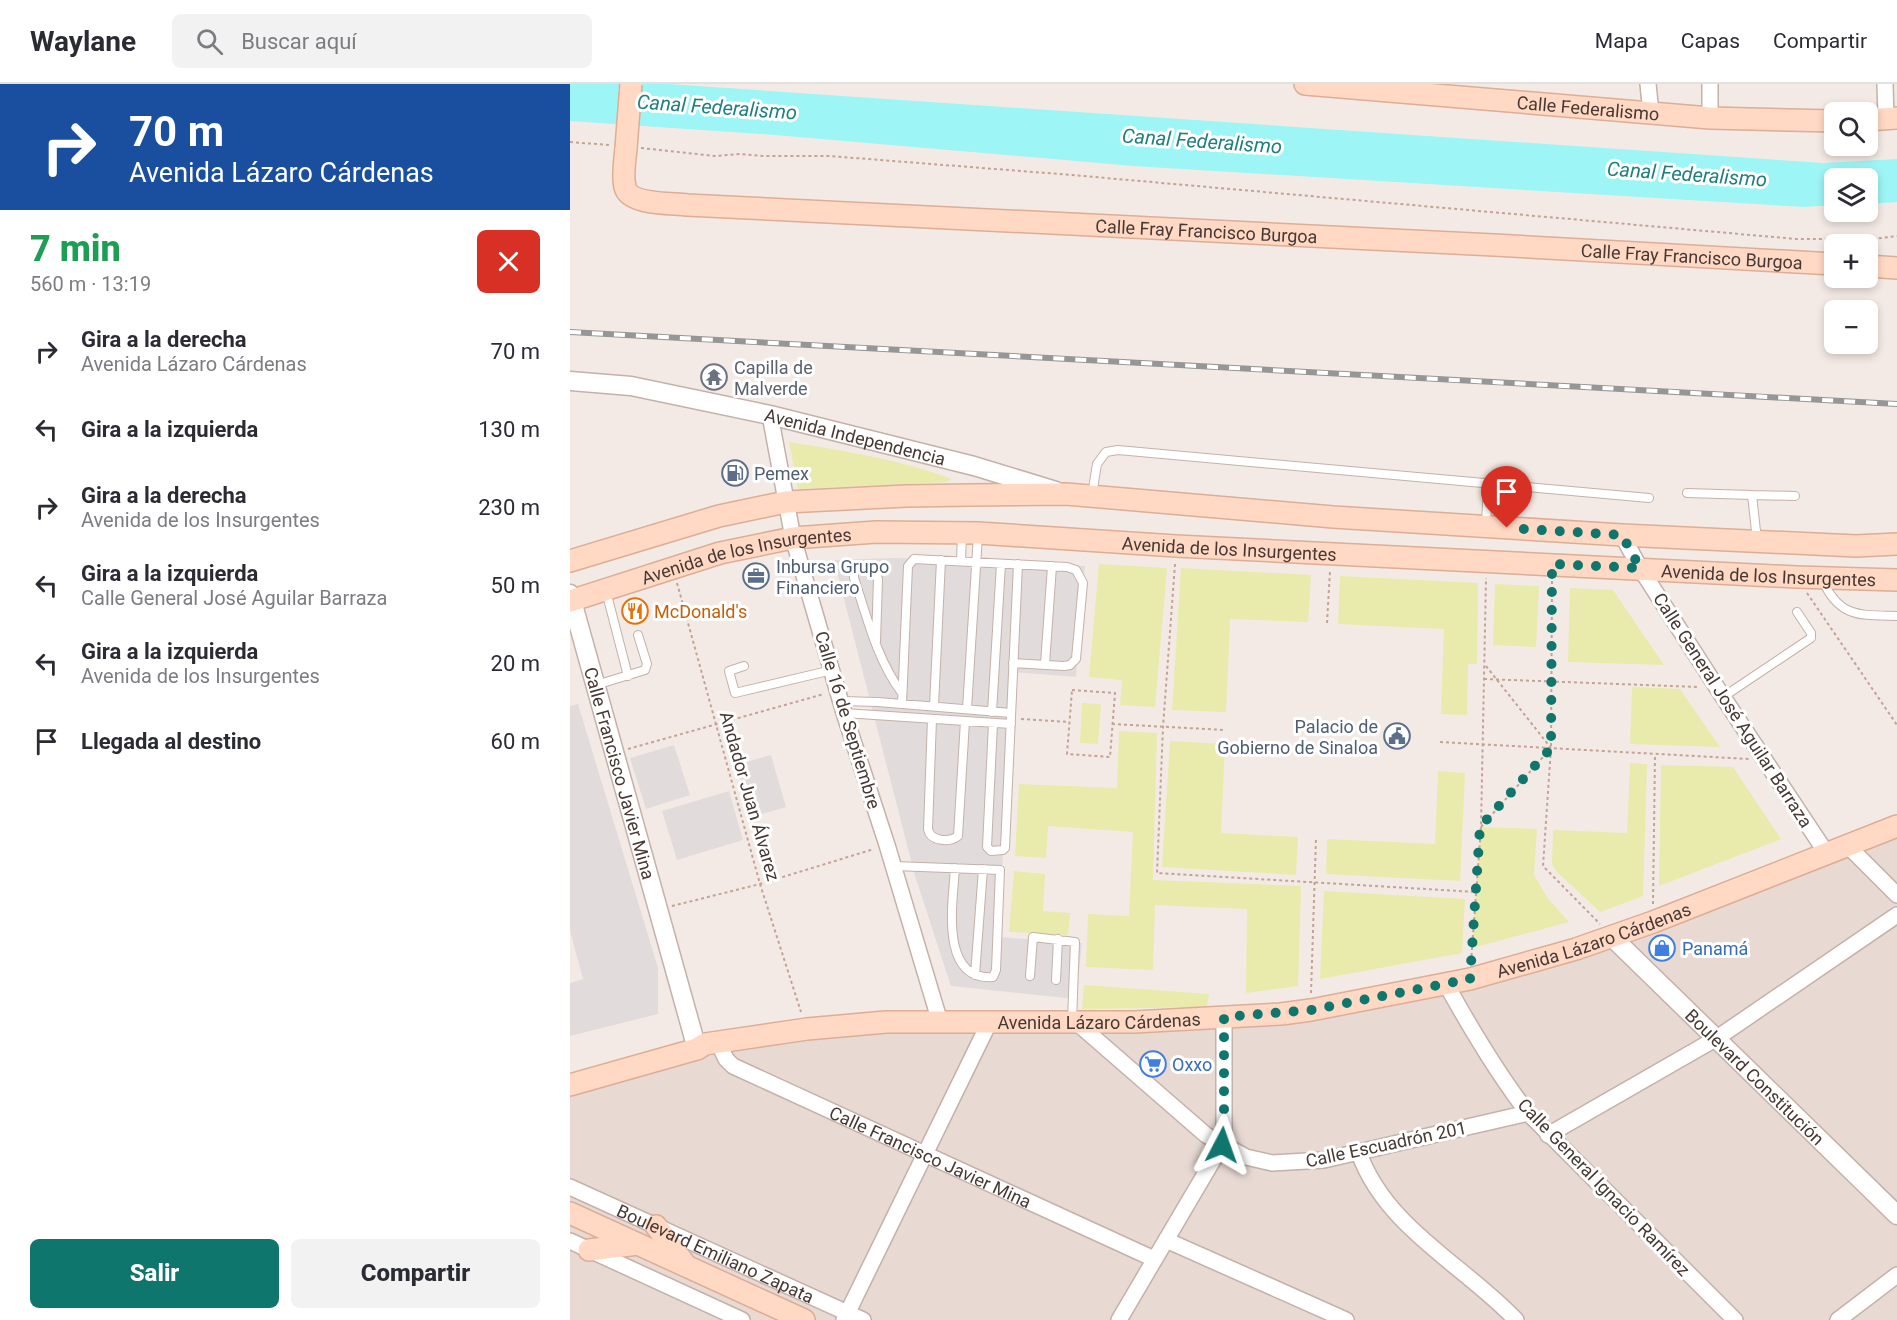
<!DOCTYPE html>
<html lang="es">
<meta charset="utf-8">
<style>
:root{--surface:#fff;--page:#f2f2f3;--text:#2b2b33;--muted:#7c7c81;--line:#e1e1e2;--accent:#0f766e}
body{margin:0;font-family:Roboto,sans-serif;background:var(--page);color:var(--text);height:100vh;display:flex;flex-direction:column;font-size:22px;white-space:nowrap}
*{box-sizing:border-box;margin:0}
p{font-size:20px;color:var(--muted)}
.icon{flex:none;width:33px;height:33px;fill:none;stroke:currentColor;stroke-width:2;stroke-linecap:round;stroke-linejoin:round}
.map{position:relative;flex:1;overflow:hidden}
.panel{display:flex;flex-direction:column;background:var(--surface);width:570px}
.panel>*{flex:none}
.guide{background:#1a4fa0;color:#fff;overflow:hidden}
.controls{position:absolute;left:1254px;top:18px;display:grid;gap:12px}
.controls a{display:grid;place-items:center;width:54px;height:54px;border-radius:9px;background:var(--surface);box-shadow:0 3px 9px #0003;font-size:30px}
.pin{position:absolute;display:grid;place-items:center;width:51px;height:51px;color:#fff;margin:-62px -26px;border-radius:50% 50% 50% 0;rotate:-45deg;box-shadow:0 0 6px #0007}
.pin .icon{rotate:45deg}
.me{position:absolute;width:66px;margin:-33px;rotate:4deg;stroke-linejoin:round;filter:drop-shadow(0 0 4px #0008)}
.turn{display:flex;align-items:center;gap:21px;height:126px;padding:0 30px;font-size:27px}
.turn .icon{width:78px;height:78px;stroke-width:2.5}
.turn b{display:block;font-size:42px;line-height:51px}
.round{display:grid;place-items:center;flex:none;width:63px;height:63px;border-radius:9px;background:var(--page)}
.summary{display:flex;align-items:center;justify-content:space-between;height:102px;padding:0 30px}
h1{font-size:36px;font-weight:800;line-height:45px;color:#1e9e55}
.button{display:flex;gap:12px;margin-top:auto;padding:12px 30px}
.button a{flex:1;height:69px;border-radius:9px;background:var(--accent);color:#fff;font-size:24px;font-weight:800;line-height:69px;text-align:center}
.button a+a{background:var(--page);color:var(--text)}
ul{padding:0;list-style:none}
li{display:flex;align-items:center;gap:18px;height:78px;padding:0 30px}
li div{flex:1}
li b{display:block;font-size:22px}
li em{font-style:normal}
header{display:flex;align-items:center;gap:36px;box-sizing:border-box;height:84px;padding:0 30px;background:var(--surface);border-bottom:2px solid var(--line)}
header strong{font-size:28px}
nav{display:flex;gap:33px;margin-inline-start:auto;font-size:21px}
.search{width:420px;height:54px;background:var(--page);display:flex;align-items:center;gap:15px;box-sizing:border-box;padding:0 21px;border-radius:9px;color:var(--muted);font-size:22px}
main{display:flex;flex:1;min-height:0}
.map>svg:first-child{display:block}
</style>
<header>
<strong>Waylane</strong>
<div class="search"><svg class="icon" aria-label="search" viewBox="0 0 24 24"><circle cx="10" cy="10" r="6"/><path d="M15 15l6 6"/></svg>Buscar aquí</div>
<nav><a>Mapa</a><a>Capas</a><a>Compartir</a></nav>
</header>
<main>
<section class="panel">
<div class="guide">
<div class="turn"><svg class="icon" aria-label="right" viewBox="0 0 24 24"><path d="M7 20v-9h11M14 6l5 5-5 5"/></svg><div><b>70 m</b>Avenida Lázaro Cárdenas</div></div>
</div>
<div class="summary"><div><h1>7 min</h1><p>560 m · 13:19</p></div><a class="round" style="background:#d93025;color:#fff"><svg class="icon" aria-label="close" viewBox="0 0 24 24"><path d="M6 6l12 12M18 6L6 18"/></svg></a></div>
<ul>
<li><svg class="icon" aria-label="right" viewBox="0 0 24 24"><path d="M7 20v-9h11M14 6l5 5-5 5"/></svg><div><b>Gira a la derecha</b><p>Avenida Lázaro Cárdenas</p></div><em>70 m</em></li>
<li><svg class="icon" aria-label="left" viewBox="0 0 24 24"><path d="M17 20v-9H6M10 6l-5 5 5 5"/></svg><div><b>Gira a la izquierda</b></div><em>130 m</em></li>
<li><svg class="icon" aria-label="right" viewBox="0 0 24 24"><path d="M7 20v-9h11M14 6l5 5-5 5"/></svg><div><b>Gira a la derecha</b><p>Avenida de los Insurgentes</p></div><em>230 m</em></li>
<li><svg class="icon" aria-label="left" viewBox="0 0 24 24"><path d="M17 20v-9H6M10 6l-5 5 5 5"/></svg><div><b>Gira a la izquierda</b><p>Calle General José Aguilar Barraza</p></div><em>50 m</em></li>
<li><svg class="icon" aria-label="left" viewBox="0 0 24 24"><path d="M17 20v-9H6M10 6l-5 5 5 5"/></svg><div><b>Gira a la izquierda</b><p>Avenida de los Insurgentes</p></div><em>20 m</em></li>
<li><svg class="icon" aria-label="arrive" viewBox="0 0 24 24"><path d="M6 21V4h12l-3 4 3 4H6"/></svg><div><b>Llegada al destino</b></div><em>60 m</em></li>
</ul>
<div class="button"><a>Salir</a><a>Compartir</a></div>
</section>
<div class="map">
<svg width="1327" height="1236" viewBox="0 0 1327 1236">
<rect width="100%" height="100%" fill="#f4eae5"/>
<path fill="#e8d9d3" d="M1327 741V1236H0V993L175 949 720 925 1045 853Z"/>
<path fill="#e8ebab" d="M219 358C275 367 328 375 382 395L376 398 228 405Z
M529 480 597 484 585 623 550 621 552 596 519 593Z
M611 484 741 491 738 538 660 535 656 628 602 626Z
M770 492 908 499 907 580H898L897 631 871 630 874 545 768 540Z
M925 500 969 502 966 563 923 561Z
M1000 504 1043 506 1094 581 998 578Z
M1062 603 1110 605 1150 663 1060 660Z
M512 619 531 620 528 660 510 659Z
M549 647 587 649 583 796 731 802 728 902 676 909 677 825 585 821 583 886 516 883 518 830 559 832 563 748 478 742 476 774 445 772 449 700 547 704Z
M600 657 655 660 651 749 728 753 726 791 592 783Z
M1060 679 1077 680 1073 812 1030 828 986 787 982 780 983 746 1057 749Z
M1091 681 1163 683 1211 755 1089 802Z
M868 687 895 689 890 797 756 790 757 755 865 760Z
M911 743 967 745 964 791 977 813 999 838 902 864Z
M444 787 475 790 473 827 500 829 498 851 439 848Z
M754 807 895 815 892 869 750 895Z
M514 901 639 910 637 923 512 925Z"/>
<path fill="#e1dcdb" d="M321 474 408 475 515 482 506 593 444 588 428 853 512 859 506 915 381 902 345 792 264 476Z
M8 620 88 884V930L0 952V899L13 895 0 847V622Z
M104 661 120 711 76 725 60 674Z
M201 671 216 723 182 733 166 681Z
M159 707 173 756 107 776 92 727Z"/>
<path fill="#9df5f5" d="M0 0H98L1253 79 1327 75V118L1298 120V94H1264V121L1234 123 563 82 205 51 0 37Z"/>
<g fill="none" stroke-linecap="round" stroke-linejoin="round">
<g stroke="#c3b1aa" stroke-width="10">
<path id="service" d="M1117 409 1182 411
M522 411 527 380 536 368 548 366 1079 414
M916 441 918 400
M1187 456 1182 411 1225 412
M391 477 392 450
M1252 495C1269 534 1289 531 1327 532
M36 507 58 592
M306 557 308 495 304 484 293 481 284 487V494C297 533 307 576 332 609
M475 580 482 482
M174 582 159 587 165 609 262 586
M26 601 75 586 77 580 68 551
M1153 613 1241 554V549L1227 528
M271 617 308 618 441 629
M332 620 338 482 344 475 497 483 506 486 513 499 506 575 500 581 494 582 443 579
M364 622 371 476
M397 625 408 451
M422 628 431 480
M274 629 441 640
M362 635 358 745C360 757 379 759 388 752L395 637
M423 639 417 763 421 767 433 766 435 764 448 480
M324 782 430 786 426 886 423 893C369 897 383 817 385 784
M405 891 413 785
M460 892 463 853 505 858 502 936
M486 896 488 855"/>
</g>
<g stroke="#c3b1aa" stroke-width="18">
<g id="minor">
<path d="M1078 0 1081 29"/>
<path d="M1140 0V34"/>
<path d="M1315 0 1316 35"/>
<path d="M200 331 223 454 274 629 317 761 370 938"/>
<path d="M1052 451 1070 484 1153 613 1257 770"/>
<path d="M1278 762 1327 811"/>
<path d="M876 900C901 945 927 989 958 1029L1165 1236"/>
<path d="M506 938 636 1051 676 1073 702 1079 754 1076 958 1029"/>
<path id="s1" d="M148 958 156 975 163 982 584 1175"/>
<path d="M978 1051 1147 954 1327 831"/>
<path d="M789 1069C816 1144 894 1181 946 1236"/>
<path id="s2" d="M0 1103 293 1236"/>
<path d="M596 1156 776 1236"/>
<path d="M0 1157 172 1236"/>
<path d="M274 1236 419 939"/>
<path d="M549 1236 652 1061 654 1048V933"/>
<path d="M1268 1236 1327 1191"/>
</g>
</g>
<g stroke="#c3b1aa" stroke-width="21">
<g id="tertiary">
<path id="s3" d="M0 297 61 302 200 331 404 382 486 407"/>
<path id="s4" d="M0 510 127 965"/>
<path id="s5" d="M1042 853 1327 1131"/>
</g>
</g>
<g stroke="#ddad96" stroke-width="24">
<g id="secondary">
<path id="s6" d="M735 0 1140 34 1264 37"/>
<path d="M1298 36 1327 34"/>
<path id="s7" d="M56 64C55 77 52 91 55 103 59 121 102 119 117 121L924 161 1264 180"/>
<path d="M1298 182 1327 184"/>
<path d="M0 477 149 432 216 418 336 412 400 411 496 410 763 433 1052 451 1286 462 1327 460"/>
<path id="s8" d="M0 517 150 469 223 454 306 448 408 449 606 462 1226 493 1327 496"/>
<path id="s9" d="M0 1001 127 965 135 960 237 945 316 938H564L711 930 741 926 900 895 1006 865 1083 838 1327 742"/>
<path d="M0 1129 234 1236"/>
<path d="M86 1142 114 1179"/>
<path d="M19 1166 68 1160"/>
</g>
</g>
<path stroke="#c3a297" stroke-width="2" stroke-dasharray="3 3" stroke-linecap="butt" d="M0 58 39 61
M71 64 145 72 171 70 194 72H259L502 91 1226 155H1303L1327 152
M605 480 593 643 587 789 906 808
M982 497 981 664 973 782 1030 840
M107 499 190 800 231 928
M1237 509 1327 641
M757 539 760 487
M916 582 981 664
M914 595 1129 603
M502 606 545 609 540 673 497 670Z
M451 635 499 638
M542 640 655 646
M870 658 1179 675
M58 665 254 610
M911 743 981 664
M1083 820 1085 670
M102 822 190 800 304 765
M901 878 911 743 916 494
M741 909 746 754"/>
<use href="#service" stroke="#fff" stroke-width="8"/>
<use href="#minor" stroke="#fff" stroke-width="15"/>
<use href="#tertiary" stroke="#fff" stroke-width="18"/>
<use href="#secondary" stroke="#ffd9c4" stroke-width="21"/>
<g stroke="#969696" stroke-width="6">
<path id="rail" d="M0 248 1327 320"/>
</g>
<use href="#rail" stroke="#fff" stroke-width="4" stroke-dasharray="11" stroke-linecap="butt"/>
<g stroke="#ddad96" stroke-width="24" stroke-linecap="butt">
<path id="secondary-bridge" d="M56 64 61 0"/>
</g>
<use href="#secondary-bridge" stroke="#ffd9c4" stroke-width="21"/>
</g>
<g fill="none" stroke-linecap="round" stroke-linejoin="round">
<path stroke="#0f766e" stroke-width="10" stroke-dasharray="0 18" d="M652 1061 654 1048V933L741 926 900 895 910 743 981 664 982 480 1070 484 1052 451 937 444"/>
</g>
<defs>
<g id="temple-ring" transform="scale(1.35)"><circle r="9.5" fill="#fff" stroke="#6b7280" stroke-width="1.5"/><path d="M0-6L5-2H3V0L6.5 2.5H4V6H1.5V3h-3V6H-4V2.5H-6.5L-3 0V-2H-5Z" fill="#6b7280"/></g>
<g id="fuel-ring" transform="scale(1.35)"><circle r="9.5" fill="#fff" stroke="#5c6f8a" stroke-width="1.5"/><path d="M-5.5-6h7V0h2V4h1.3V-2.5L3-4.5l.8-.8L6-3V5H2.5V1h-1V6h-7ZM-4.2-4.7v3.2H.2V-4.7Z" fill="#5c6f8a"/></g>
<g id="office-ring" transform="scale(1.35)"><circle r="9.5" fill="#fff" stroke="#5c6f8a" stroke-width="1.5"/><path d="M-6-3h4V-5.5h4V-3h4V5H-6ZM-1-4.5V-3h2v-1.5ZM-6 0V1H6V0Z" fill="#5c6f8a"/></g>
<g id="restaurant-ring" transform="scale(1.35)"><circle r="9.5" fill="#fff" stroke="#e8710a" stroke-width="1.5"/><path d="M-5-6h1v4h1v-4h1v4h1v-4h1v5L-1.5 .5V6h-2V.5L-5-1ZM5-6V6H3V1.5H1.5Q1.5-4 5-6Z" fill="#e8710a"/></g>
<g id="civic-ring" transform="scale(1.35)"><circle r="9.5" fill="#fff" stroke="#5c6f8a" stroke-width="1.5"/><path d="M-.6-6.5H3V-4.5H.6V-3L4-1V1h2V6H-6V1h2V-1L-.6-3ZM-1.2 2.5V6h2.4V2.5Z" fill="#5c6f8a"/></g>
<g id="shop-ring" transform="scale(1.35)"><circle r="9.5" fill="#fff" stroke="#3f7fe0" stroke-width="1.5"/><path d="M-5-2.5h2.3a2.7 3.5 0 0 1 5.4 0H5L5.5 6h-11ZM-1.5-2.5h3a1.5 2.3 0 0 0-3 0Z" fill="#3f7fe0"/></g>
<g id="supermarket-ring" transform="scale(1.35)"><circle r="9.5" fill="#fff" stroke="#3f7fe0" stroke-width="1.5"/><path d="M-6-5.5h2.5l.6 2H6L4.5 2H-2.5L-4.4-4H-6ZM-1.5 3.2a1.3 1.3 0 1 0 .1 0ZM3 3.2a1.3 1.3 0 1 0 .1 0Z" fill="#3f7fe0"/></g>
</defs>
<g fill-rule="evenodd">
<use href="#temple-ring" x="144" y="293"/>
<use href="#fuel-ring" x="165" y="389"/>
<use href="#office-ring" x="186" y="492"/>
<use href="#restaurant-ring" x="65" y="527"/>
<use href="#civic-ring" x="827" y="652"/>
<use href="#shop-ring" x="1092" y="864"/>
<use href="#supermarket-ring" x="583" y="980"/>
</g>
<g text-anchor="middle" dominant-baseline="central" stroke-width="6" stroke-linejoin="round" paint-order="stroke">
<g font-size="18" fill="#473834" stroke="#fff">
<text stroke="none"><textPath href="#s6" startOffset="284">Calle Federalismo</textPath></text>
<text stroke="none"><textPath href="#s7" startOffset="627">Calle Fray Francisco Burgoa</textPath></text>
<text stroke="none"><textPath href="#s7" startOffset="1113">Calle Fray Francisco Burgoa</textPath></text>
<text stroke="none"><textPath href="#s3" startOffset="291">Avenida Independencia</textPath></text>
<text stroke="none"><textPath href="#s8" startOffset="669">Avenida de los Insurgentes</textPath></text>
<text stroke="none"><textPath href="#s8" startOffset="183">Avenida de los Insurgentes</textPath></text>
<text stroke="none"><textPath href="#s8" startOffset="1209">Avenida de los Insurgentes</textPath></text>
<text transform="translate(1163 626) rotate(57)">Calle General José Aguilar Barraza</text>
<text transform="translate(278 636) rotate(73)">Calle 16 de Septiembre</text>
<text stroke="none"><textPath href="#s4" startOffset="186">Calle Francisco Javier Mina</textPath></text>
<text transform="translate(180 712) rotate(74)">Andador Juan Álvarez</text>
<text stroke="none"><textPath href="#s9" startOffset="1041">Avenida Lázaro Cárdenas</textPath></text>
<text stroke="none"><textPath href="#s9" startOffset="537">Avenida Lázaro Cárdenas</textPath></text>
<text stroke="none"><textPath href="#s5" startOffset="200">Boulevard Constitución</textPath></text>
<text transform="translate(816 1060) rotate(-12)">Calle Escuadrón 201</text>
<text stroke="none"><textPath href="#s1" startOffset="246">Calle Francisco Javier Mina</textPath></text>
<text transform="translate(1034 1103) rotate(46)">Calle General Ignacio Ramírez</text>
<text stroke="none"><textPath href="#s2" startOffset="160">Boulevard Emiliano Zapata</textPath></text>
</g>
<g font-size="18" fill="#5b616d" stroke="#fff" text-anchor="start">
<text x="164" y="283">Capilla de<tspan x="164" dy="21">Malverde</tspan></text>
</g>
<g font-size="18" fill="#4e5e75" stroke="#fff" text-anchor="start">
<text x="184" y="389">Pemex</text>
<text x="206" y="482">Inbursa Grupo<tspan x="206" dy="21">Financiero</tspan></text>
<text x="808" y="642" text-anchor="end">Palacio de<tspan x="808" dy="21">Gobierno de Sinaloa</tspan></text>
</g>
<g font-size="18" fill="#c56008" stroke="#fff" text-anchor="start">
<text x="84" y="527">McDonald's</text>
</g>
<g font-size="18" fill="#366cbe" stroke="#fff" text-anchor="start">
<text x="1112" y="864">Panamá</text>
<text x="602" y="980">Oxxo</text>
</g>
<g font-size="20" font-style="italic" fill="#1f7e7f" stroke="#fff">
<text transform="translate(147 23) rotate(4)">Canal Federalismo</text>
<text transform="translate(632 57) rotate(4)">Canal Federalismo</text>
<text transform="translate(1117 90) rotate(4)">Canal Federalismo</text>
</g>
</g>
</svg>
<div class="controls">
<a><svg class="icon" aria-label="search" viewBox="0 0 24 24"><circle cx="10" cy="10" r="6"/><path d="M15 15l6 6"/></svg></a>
<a><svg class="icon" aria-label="layers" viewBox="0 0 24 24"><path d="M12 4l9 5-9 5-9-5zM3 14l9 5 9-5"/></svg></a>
<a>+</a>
<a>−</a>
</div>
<div class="pin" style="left:937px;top:444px;background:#d93025"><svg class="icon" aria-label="arrive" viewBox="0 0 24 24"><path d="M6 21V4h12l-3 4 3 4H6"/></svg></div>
<svg class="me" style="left:652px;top:1061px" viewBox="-20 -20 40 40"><path d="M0-17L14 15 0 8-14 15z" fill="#0f766e" stroke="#fff" stroke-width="4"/></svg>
</div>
</main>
